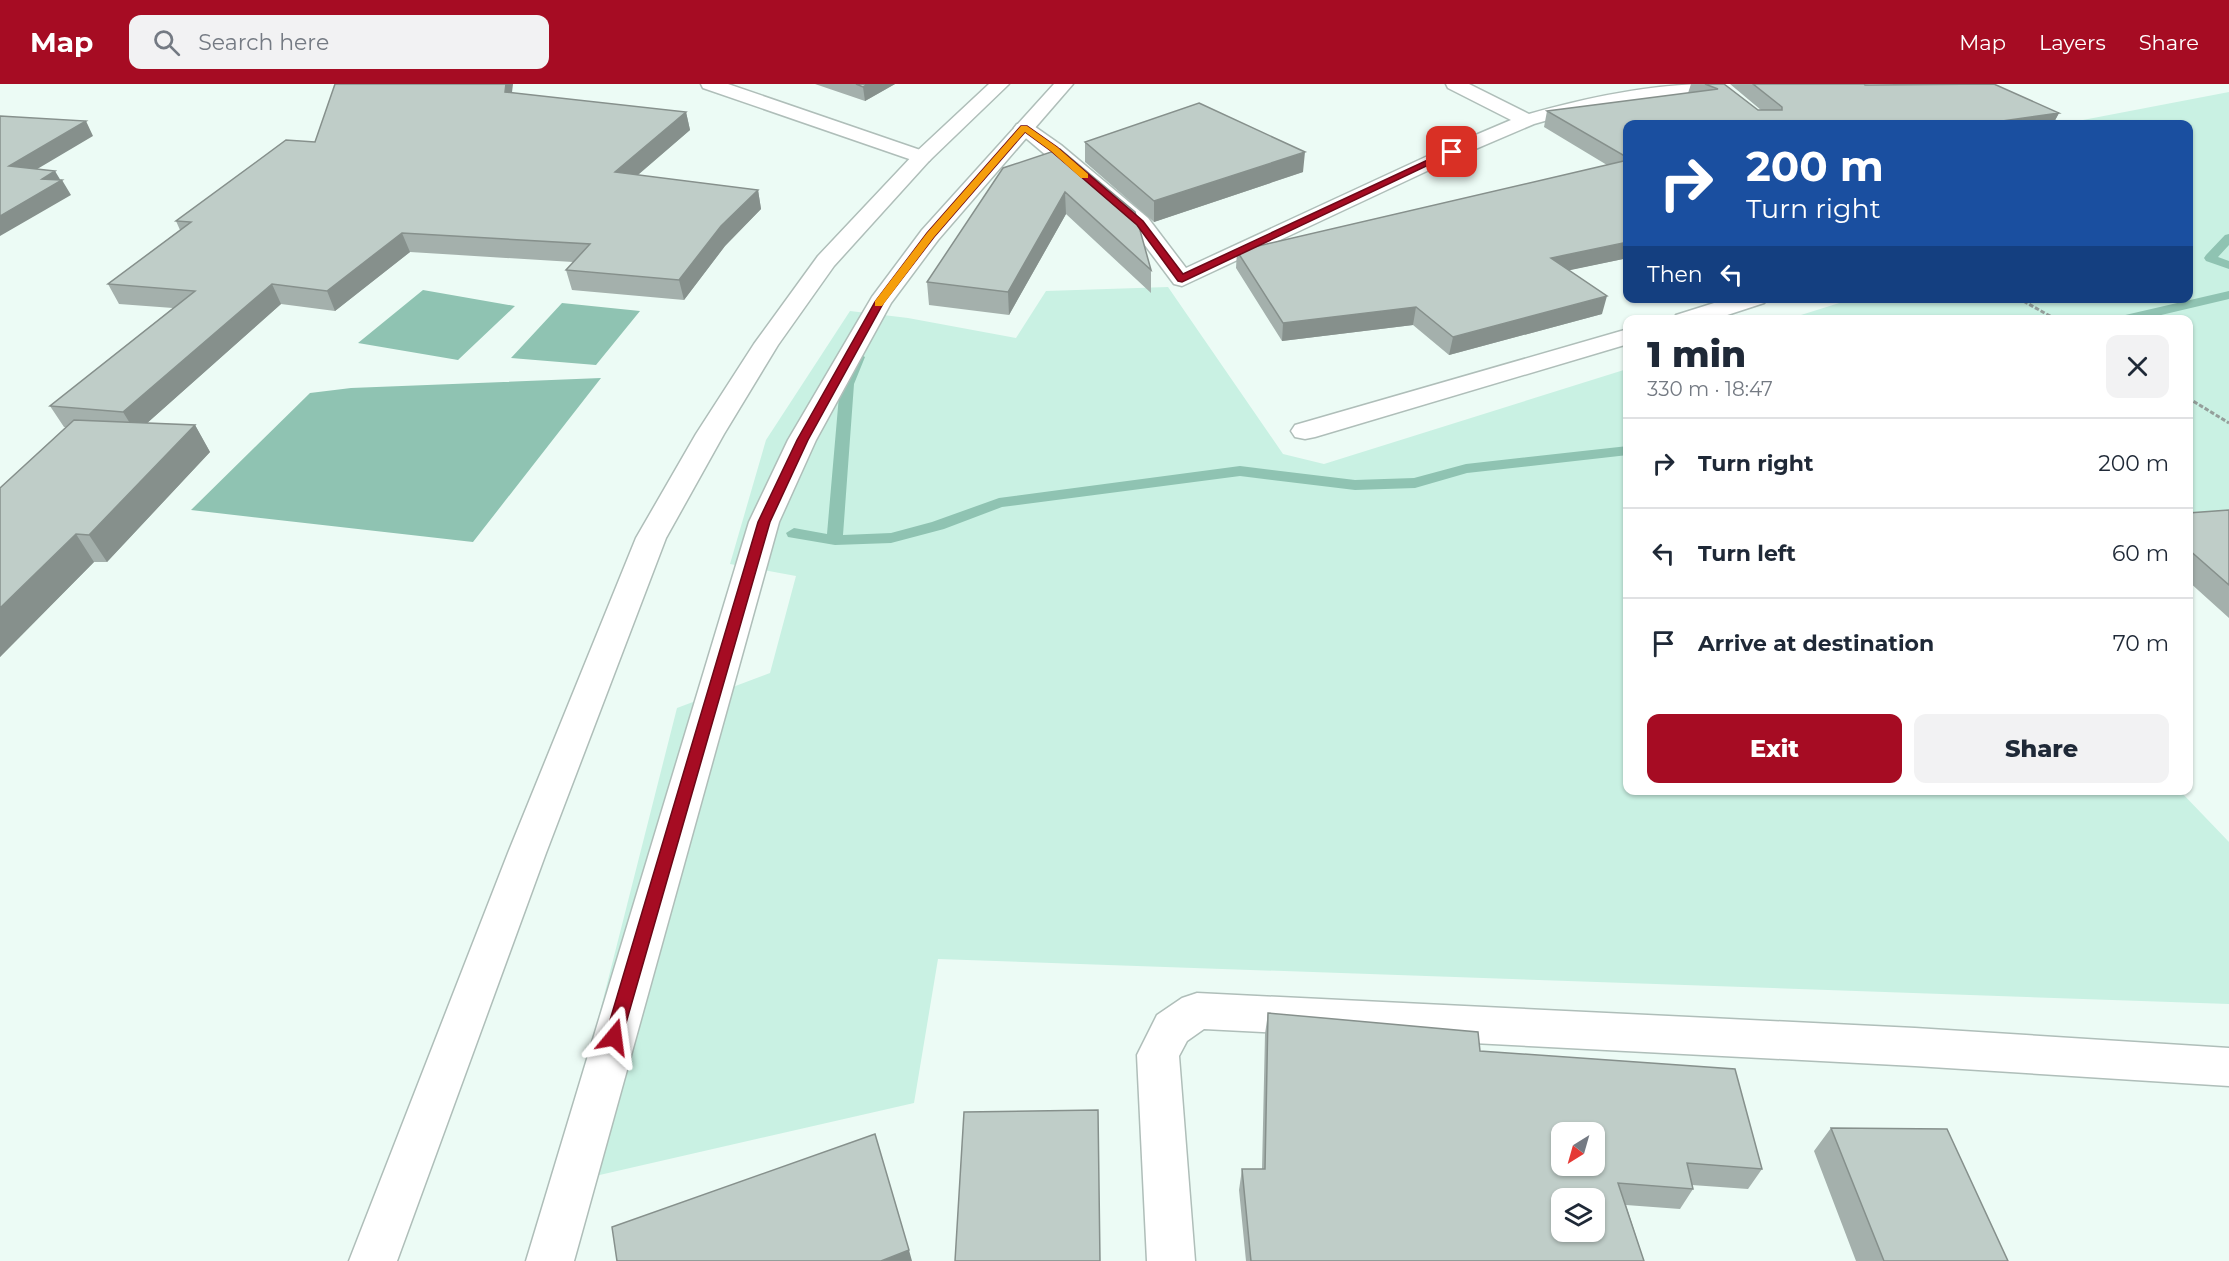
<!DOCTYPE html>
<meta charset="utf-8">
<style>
:root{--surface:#fff;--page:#f2f2f3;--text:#1f2937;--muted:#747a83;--line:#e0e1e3;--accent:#a60c23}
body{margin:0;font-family:Montserrat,sans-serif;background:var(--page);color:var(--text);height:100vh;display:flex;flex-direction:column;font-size:22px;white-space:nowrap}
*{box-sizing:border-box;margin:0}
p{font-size:20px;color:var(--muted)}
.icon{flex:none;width:33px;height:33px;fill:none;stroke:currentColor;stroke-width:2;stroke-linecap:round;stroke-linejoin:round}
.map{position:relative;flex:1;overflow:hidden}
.panel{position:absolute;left:1623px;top:231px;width:570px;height:480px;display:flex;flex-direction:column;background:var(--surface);border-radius:12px;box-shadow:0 2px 4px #0004}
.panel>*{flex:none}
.top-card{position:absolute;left:1623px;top:36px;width:570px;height:183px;border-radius:12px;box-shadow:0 2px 4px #0004;background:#1a4fa0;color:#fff;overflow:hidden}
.needle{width:39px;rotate:217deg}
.fabs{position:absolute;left:1551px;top:1038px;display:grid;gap:12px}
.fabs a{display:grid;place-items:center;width:54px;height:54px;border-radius:12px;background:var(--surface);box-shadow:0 2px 4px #0004;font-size:30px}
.pin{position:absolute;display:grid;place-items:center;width:51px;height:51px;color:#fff;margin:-26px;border-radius:12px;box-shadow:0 3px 9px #0006}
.me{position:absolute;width:66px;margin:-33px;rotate:16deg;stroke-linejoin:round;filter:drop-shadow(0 0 4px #0008)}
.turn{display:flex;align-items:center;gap:21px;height:126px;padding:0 24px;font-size:27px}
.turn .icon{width:78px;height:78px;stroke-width:2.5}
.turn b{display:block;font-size:42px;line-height:51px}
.then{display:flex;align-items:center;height:57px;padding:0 24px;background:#0003;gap:12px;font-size:22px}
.round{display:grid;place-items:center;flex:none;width:63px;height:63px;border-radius:12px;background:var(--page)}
.overview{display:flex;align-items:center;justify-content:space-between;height:102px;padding:0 24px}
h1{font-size:36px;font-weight:800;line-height:45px}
.primary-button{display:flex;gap:12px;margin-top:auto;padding:12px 24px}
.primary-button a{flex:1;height:69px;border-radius:12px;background:var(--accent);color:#fff;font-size:24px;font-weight:800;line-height:69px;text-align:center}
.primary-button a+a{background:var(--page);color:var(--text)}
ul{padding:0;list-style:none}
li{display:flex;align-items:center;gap:18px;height:90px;padding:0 24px;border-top:2px solid var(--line)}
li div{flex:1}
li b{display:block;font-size:22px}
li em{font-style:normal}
header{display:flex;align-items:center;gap:36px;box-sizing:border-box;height:84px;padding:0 30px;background:var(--accent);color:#fff}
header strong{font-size:28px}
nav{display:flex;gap:33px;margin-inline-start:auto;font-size:21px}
.search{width:420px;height:54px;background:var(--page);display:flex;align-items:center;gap:15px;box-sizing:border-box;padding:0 21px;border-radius:12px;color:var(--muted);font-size:22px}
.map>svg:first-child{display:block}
</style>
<header>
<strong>Map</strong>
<div class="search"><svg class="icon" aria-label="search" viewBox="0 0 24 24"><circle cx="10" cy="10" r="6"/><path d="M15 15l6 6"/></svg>Search here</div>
<nav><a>Map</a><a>Layers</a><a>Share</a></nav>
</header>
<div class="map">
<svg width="2229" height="1177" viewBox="0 0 2229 1177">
<rect width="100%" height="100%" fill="#ecfbf5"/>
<path fill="#c9f1e3" d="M2229 8V427L2189 432 2188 236H1785L1852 215 2188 214V40H2062Z
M1168 203 1283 370 1324 380 1627 285 1628 706 2180 707 2229 758V920L938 875 914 1019 556 1101 677 624 770 589 796 492 730 480 766 356 850 227 908 234 1016 254 1046 207Z"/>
<path fill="#8fc3b2" d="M423 206 515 222 458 276 358 259Z
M562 219 640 227 596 281 511 274Z
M601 294 473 458 191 426 310 309 351 304Z"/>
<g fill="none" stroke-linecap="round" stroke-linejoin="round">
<path fill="#8fc3b2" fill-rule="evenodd" d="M2229 150V161L2218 173 2229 177V185L2206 177 2204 174 2206 171 2225 151Z
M2229 207V215L2140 236H2115L2121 232Z
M858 269 865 273 854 300 843 451 891 449 932 438 999 414 1240 382 1355 396 1414 394 1466 380 1628 362V371L1467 389 1415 404 1355 406 1240 392 1002 423 944 445 891 459 835 461 788 453 786 449 794 444 827 450 840 300 851 273Z"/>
<g stroke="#afbeb9" stroke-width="3">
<path id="street" d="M701 0H728L929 69 932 73 929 77H915L703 4Z
M1446 0H1469L1529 30C1589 13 1651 0 1713 0L1711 4 1704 6 1569 30 1534 40 1459 72 1182 202 1174 200 1132 144 1014 44 1017 40H1031L1061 61 1148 134 1186 184 1445 64 1511 36 1448 4Z
M1730 214H1768L1764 219 1712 236H1673L1676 231Z
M1628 245V260L1315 353 1305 355 1295 353 1291 347 1295 341Z
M1197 909 1915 944 2229 964V1002L1915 982 1204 945 1187 957 1179 972 1195 1177H1147L1137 971 1157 931 1182 914Z"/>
</g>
<g stroke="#afbeb9" stroke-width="3">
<path id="highway" d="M989 0H1009L929 77 834 182 778 261 724 350 666 454 546 769 397 1177H349L508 769 636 454 696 350 754 260 818 172 915 69Z
M1054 0H1073L938 156 891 219 816 356 779 438 574 1177H526L749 438 788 356 872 213 922 146Z"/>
</g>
<path stroke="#949f9b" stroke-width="3" stroke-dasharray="4.5 2" stroke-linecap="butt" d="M2018 214 2057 236
M2188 314 2229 339"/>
<use href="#street" fill="#fff" fill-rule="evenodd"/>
<use href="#highway" fill="#fff" fill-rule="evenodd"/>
</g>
<path fill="#a4b0ac" d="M815 0H895L865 17Z
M1691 0H1724L1758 26H1761L1730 0H1864L2059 29 2053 40H1628V174L1569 186 1602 230 1449 271 1413 241 1282 257 1236 184 1237 167 1607 81 1544 43 1547 27 1688 9Z
M512 9 686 28 690 46 638 91 758 106 761 125 725 162 684 216 572 206 566 186 573 178 410 168 335 227 281 220 147 339 195 341 210 368 107 478H94L0 573V404L66 343H64L50 322 173 224 119 220 108 200 180 146 176 137 315 58Z
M1085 58 1303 88 1154 138 1085 78Z
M1060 65 1151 186V209L1066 130 1009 231 929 221 927 198Z
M2229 426V534L2188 497V429Z
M1268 929 1480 967 1762 1085 1748 1105 1692 1101 1693 1105 1680 1125 1626 1121 1644 1177H1246L1239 1106 1242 1085H1262L1265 950Z
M1831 1044 2008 1177H1856L1814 1067Z"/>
<path fill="#86908c" d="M506 0H513L510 25 505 8Z
M868 0H895L865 17 863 3Z
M686 28 690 46 619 107 615 88Z
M2059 29 2053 40H1981Z
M86 37 93 52 17 97 9 82Z
M1305 68 1303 88 1154 138V117Z
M55 87 61 97 62 96 71 111 0 152V132L42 95Z
M758 106 761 125 725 162 684 216 679 196 721 142Z
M1065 108 1066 130 1009 231 1008 208Z
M402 149 410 168 335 227 327 207Z
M1628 158V174L1547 191 1551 174Z
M272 200 281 220 136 349 123 328Z
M1607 212 1602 230 1449 271 1453 253Z
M1416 223 1413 241 1282 257 1283 239Z
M195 341 210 368 107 478 89 451Z
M76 450 94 478 0 573V524Z
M909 1166 912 1177H881Z"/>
<path fill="#bfcdc8" stroke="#86908c" stroke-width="1.5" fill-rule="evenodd" d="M335 0H506L505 8 686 28 615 88 758 106 721 142 679 196 566 186 590 160 402 149 327 207 272 200 123 328 50 322 195 207 108 200 191 138 176 137 286 56 315 58Z
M856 0H868L863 3Z
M1705 0H1724L1758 26H1782V23L1753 0H1864L1865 1 1994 0 2059 29 1981 40H1628V74L1547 27 1718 5Z
M1199 19 1305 68 1154 117 1085 58Z
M0 32 86 37 9 82 55 87 42 95 62 96 0 132Z
M1060 65 1135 128 1151 186 1065 108 1008 208 927 198 1003 84Z
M1628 76V158L1551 174 1607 212 1453 253 1416 223 1283 239 1237 167Z
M74 336 195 341 89 451 76 450 0 524V404Z
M2229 426V501L2188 465V429Z
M1268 929 1478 948 1480 967 1735 985 1762 1085 1687 1079 1693 1105 1618 1099 1644 1177H1251L1242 1085H1265ZM1562 1048H1594V1082H1562ZM1562 1114H1594V1148H1562Z
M1098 1026 1100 1177H955L964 1028Z
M1831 1044 1947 1045 2008 1177H1884Z
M875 1050 909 1166 881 1177H617L612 1143Z"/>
<path fill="#a60c23" stroke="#6c0817" stroke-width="1.5" d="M1021 42H1027L1057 63 1143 137 1183 190 1449 66 1456 68 1182 198 1178 197 1137 141 1051 67 1025 48 934 153 884 218 808 356 770 438 622 953 620 958 614 961 608 958 605 953 758 438 797 356 875 218 927 149Z"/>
<path fill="#f59e0b" d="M1021 42H1027L1057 63 1088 90V94H1081L1051 67 1025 48 934 153 882 222H875V217L927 149Z"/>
</svg>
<div class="fabs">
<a><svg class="needle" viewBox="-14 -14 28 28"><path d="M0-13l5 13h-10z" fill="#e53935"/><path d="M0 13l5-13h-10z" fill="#747a83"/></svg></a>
<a><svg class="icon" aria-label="layers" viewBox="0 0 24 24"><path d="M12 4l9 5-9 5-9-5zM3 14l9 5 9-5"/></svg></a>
</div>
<div class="pin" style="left:1452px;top:68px;background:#d93025"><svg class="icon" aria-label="arrive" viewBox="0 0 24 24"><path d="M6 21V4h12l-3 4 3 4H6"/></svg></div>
<svg class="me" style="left:614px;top:953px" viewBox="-20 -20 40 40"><path d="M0-17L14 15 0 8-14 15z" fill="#a60c23" stroke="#fff" stroke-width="4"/></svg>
<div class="top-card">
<div class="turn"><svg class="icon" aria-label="right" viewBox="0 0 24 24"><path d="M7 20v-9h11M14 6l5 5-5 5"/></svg><div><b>200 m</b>Turn right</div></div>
<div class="then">Then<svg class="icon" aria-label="left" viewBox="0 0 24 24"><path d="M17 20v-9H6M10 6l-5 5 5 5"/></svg></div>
</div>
<section class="panel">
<div class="overview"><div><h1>1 min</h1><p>330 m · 18:47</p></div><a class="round"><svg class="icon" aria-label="close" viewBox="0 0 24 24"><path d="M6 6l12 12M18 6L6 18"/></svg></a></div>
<ul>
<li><svg class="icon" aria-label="right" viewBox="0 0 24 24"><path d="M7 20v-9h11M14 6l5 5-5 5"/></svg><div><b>Turn right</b></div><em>200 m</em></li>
<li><svg class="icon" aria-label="left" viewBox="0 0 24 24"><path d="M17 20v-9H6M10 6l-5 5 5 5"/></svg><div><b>Turn left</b></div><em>60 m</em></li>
<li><svg class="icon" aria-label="arrive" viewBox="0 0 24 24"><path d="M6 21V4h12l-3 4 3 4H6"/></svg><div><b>Arrive at destination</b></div><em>70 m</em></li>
</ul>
<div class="primary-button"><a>Exit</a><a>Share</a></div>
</section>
</div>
